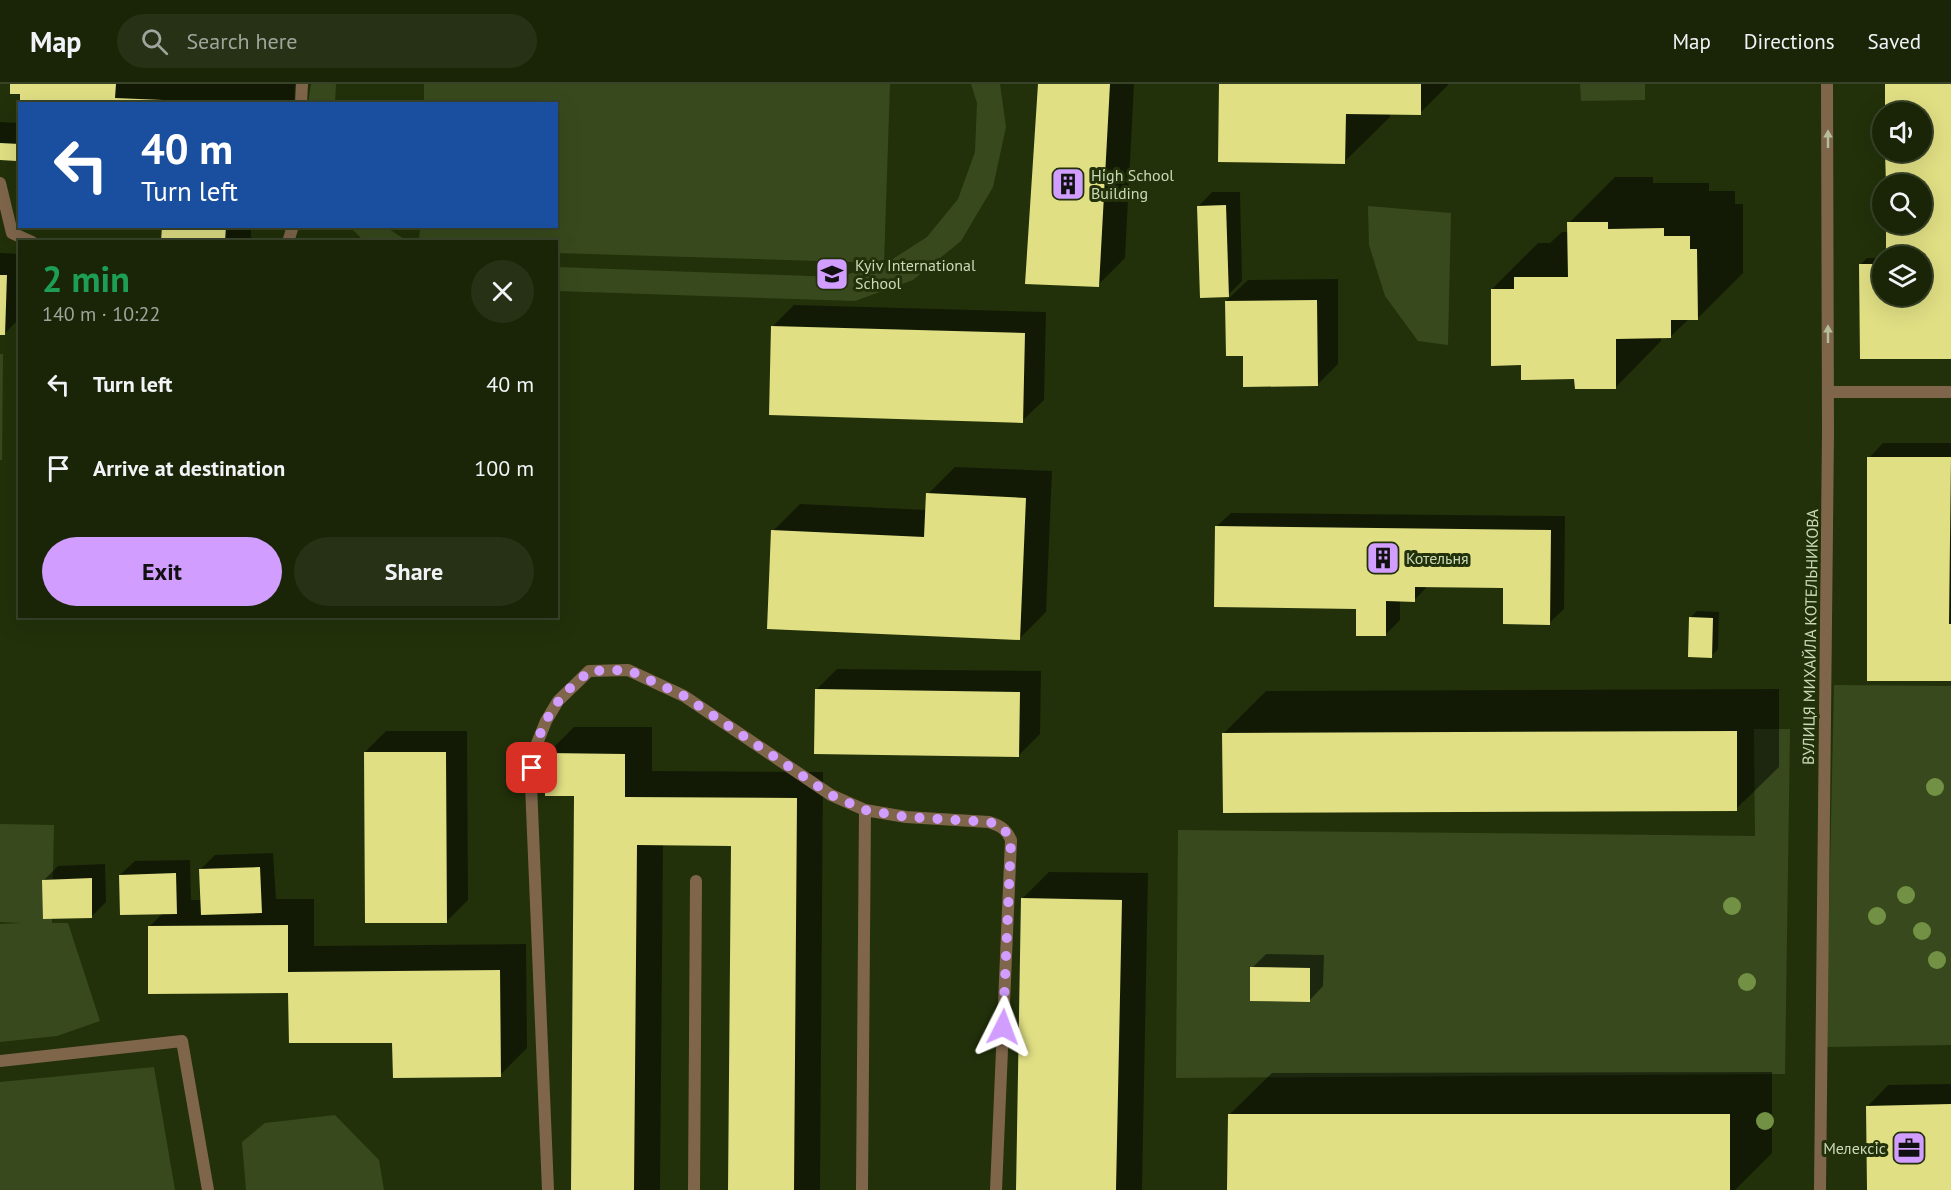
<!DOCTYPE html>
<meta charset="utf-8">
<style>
:root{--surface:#1a2508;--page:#273116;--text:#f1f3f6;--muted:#9fa59c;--line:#384229;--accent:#d19dfe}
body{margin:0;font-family:"PT Sans",sans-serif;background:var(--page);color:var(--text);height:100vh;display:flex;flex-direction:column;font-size:22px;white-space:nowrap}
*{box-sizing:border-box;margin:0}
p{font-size:20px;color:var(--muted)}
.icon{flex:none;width:33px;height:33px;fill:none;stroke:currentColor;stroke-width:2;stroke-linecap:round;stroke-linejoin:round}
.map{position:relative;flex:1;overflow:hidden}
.sheet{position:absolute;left:18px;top:156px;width:540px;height:378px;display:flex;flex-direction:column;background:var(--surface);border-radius:0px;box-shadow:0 6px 24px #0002,0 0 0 2px var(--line)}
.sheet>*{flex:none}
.guide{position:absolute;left:18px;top:18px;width:540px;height:126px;border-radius:0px;box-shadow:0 6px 24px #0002,0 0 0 2px var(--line);background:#1a4fa0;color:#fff;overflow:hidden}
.fabs{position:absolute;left:1872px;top:18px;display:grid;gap:12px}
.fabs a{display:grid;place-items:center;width:60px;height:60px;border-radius:50%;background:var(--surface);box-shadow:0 6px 24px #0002,0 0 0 2px var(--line);font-size:30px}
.pin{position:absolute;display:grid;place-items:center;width:51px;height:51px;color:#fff;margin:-26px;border-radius:12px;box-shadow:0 3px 9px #0006}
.me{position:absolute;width:66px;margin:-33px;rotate:3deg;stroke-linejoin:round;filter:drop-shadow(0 0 4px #0008)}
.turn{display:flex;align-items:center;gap:21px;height:126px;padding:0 24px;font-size:27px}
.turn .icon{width:78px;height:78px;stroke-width:2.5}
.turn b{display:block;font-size:42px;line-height:51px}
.round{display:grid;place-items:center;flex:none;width:63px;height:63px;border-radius:32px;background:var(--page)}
.head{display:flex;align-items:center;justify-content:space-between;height:102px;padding:0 24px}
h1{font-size:36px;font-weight:800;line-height:45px;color:#1e9e55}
.action{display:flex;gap:12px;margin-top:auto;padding:12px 24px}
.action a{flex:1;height:69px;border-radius:36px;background:var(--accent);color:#111;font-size:24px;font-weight:800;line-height:69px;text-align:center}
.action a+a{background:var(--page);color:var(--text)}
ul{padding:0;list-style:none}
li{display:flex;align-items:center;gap:18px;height:84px;padding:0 24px}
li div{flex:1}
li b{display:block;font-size:22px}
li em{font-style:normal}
header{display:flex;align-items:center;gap:36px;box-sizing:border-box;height:84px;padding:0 30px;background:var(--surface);border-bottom:2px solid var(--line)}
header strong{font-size:28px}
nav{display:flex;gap:33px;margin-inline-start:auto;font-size:21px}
.search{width:420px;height:54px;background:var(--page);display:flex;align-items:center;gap:15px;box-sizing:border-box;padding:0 21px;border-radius:33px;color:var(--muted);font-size:22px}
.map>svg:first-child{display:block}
</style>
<header>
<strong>Map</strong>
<div class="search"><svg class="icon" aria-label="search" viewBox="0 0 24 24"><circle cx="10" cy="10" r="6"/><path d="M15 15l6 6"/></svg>Search here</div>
<nav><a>Map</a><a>Directions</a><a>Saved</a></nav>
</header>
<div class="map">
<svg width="1951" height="1106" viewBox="0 0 1951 1106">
<rect width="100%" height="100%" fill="#22310a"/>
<path fill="#384a1d" d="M311 0H336L335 19H308Z
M424 0H890L884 179 557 169 556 158 419 157 420 143 556 142V20L424 19Z
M971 0H1000L1006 43 993 103 961 157 913 196 855 217 557 207V183L837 193 885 180 927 153 958 115 975 68 977 19Z
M1580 0H1645V16L1581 17Z
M1368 122 1451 129 1448 261 1418 257 1385 212 1369 161Z
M350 143H386L407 157H364Z
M0 270H3L2 376H0Z
M1834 601 1951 602V961L1826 963Z
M1754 645H1790L1785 990 1176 994 1178 746 1755 752Z
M0 740 54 741 52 839H68L100 937 57 952 0 958V840L22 839 0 838Z
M154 983 175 1106H0V998Z
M335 1031 379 1076 384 1106H246L242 1058 265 1039Z"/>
<path fill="#0007" d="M12 0H295L294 20H21V9Z
M1039 0H1134L1125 174 1098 201Z
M1220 0H1449L1420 29H1390V33L1344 78Z
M1886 0H1951V273L1861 274 1860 181 1867 174H1882V212H1922V172H1888L1887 140H1922V100H1887V68H1922V28H1886Z
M0 38 20 39V113L19 73 0 75Z
M1615 93H1653V99H1709V107H1735V120H1743V189L1697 235H1689L1670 253H1661V257L1616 303 1523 280 1492 205 1538 159H1550L1562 148H1569V139Z
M1212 108H1240L1242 197 1228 211 1198 123Z
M163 142H251V158H163Z
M0 169 20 170V234L4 250 0 249Z
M1338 195V280L1317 301 1244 270 1226 217 1248 196Z
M794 221 1046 228 1044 316 1022 337 773 242Z
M1883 359H1951V596L1869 374Z
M955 383 1052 387 1046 528 1019 555 773 447 800 420 927 426 928 410Z
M1231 429 1565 432 1564 525 1549 539 1504 502 1429 501 1414 516H1400V536L1385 551 1358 523 1216 443Z
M1697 527 1719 528 1718 565 1711 572 1690 534Z
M837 585 1041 587 1040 650 1019 671 816 606Z
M1779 605V683L1736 725 1224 649 1266 607Z
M574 643H652V687L823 688 820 1106H730L733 760H663L660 1106H572L576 711 547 670Z
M386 647H467L468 816 447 837 365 668Z
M273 769 276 815H314V862L526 860 527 964 500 991 394 957 149 843 163 829 120 791 135 777 190 776 191 816H202L201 785 215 771Z
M105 780 106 818 92 832 44 796 58 782Z
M1049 788 1148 789 1142 1106H1017L1022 815Z
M1266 870 1324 871 1323 902 1309 917 1252 884Z
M1772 988V1069L1735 1106H1229V1031L1272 989Z
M1951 1000V1106H1868L1867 1023 1888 1001Z"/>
<path fill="#e0df84" d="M10 0H116L115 14 211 18V20H20V10H10Z
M1038 0H1110L1099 203 1025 200Z
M1219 0H1421V31L1346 30 1345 80 1218 78Z
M1885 0H1951V275H1860L1859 180H1882V212H1922V172H1886V140H1922V100H1886L1885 68H1922V28H1885Z
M0 59 20 60V114H16L17 77 0 76Z
M1226 121 1229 213 1200 214 1197 122Z
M1567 138H1608V145L1664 144V152H1690V165H1697L1698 236H1671V254L1616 255V305H1575L1574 295 1521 296V281L1491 282V205H1514V193H1568Z
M162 142H226L225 158H161Z
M0 191H7L5 251H0Z
M1317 216 1318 302 1243 303V272H1226L1225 217Z
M771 242 1025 249 1023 339 769 331Z
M1867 373H1951L1949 540H1951V597H1867Z
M926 409 1026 414 1020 556 767 545 771 446 924 453Z
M1215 442 1551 446 1550 541 1503 540V504L1415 503V518L1386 517V552H1356V525L1214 523Z
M1689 533 1713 534 1712 574 1688 573Z
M815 605 1020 608 1019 673 814 670Z
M1737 647V727L1223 729 1222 649Z
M364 668H446L447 839H365Z
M546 669 625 670V713L797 714 794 1106H728L731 762 637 761 634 1106H571L574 712H545Z
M260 783 262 829 201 831 199 785Z
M176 789 177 830 120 831 119 791Z
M92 794V834L43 835 42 796Z
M1021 814 1122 816 1116 1106H1016Z
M288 841V888L500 886 501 993 393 994 392 959H289L288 909 148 910V842Z
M1250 883 1310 884V918L1250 917Z
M1951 1020V1106H1867L1866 1022Z
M1228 1030H1730V1106H1227Z"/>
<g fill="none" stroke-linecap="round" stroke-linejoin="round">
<path stroke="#7f664b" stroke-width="12" d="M301 20 302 0
M0 99 12 149 32 158
M288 158 293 142
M1828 308H1951
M0 977 182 957 208 1106
M548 1106 531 701 534 667 546 637 558 617 589 587 628 586 684 612 831 711 865 726 906 733 989 738C1001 742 1006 745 1011 756L996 1106
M694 1106 696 797
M862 1106 865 726"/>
<path stroke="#7f664b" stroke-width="12" d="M1820 1106 1828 349 1827 0"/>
</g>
<g fill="#729145">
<circle cx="1935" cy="703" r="9"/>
<circle cx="1906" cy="811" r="9"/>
<circle cx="1732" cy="822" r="9"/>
<circle cx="1877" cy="832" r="9"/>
<circle cx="1922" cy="847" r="9"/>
<circle cx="1937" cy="876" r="9"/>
<circle cx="1747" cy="898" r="9"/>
<circle cx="1765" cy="1037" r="9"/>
</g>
<defs><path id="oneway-solid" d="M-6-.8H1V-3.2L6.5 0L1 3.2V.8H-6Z" transform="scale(1.5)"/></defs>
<g fill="#b6bd9a">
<use href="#oneway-solid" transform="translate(1828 55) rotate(-90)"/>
<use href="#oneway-solid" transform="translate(1828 250) rotate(-90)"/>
</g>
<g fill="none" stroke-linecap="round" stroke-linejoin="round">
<path stroke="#d19dfe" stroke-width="10" stroke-dasharray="0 18" d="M532 684C534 661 544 636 558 618 566 606 579 597 589 587L628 586 684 612 831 711 865 726 906 733 989 738 1002 742 1011 756 1003 943"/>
</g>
<defs>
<g id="building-square" transform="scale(1.725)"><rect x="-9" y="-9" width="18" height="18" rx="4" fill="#d19dfe" stroke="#22310a"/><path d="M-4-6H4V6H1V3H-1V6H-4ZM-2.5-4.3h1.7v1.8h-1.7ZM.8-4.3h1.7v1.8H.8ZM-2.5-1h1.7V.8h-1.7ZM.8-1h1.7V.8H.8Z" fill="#111"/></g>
<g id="school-square" transform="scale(1.725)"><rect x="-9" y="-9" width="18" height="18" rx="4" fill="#d19dfe" stroke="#22310a"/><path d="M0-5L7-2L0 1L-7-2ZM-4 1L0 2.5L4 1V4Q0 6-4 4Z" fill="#111"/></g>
<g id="office-square" transform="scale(1.725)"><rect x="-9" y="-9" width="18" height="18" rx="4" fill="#d19dfe" stroke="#22310a"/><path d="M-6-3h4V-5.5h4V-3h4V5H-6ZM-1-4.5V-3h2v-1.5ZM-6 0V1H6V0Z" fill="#111"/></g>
</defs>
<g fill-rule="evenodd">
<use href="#building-square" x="1068" y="100"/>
<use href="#school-square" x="832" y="190"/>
<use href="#building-square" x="1383" y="474"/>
<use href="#office-square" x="1909" y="1064"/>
</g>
<g text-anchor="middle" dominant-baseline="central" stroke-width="6" stroke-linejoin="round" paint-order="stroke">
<g font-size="16" fill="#c9dab5" stroke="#22310a" text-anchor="start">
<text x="1091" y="91">High School<tspan x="1091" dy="18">Building</tspan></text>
<text x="855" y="181">Kyiv International<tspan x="855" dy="18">School</tspan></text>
<text x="1406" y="474">Котельня</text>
<text x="1886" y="1064" text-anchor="end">Мелексіc</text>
</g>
<g font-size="16" fill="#c9dab5" stroke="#22310a">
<text transform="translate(1810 553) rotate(-89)">ВУЛИЦЯ МИХАЙЛА КОТЕЛЬНИКОВА</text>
</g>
</g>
</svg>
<div class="fabs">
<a><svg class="icon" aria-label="sound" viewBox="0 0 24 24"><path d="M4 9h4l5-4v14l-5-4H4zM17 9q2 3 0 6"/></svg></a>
<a><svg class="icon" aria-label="search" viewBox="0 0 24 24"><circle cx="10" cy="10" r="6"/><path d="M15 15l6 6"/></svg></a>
<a><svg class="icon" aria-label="layers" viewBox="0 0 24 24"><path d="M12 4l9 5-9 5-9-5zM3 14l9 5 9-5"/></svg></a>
</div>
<div class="pin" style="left:532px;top:684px;background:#d93025"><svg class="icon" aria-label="arrive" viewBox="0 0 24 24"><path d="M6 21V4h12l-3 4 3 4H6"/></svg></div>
<svg class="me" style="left:1003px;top:943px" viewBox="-20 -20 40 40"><path d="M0-17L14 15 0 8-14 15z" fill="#d19dfe" stroke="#fff" stroke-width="4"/></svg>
<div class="guide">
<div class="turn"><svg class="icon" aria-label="left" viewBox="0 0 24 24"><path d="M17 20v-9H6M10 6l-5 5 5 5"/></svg><div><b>40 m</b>Turn left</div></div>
</div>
<section class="sheet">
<div class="head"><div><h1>2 min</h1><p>140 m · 10:22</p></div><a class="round"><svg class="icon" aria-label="close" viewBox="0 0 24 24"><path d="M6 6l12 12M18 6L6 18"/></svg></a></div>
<ul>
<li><svg class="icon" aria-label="left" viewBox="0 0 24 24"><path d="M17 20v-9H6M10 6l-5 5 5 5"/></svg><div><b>Turn left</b></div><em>40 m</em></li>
<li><svg class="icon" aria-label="arrive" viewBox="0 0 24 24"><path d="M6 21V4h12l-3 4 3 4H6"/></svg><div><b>Arrive at destination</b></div><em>100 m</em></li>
</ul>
<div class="action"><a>Exit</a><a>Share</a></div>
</section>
</div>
